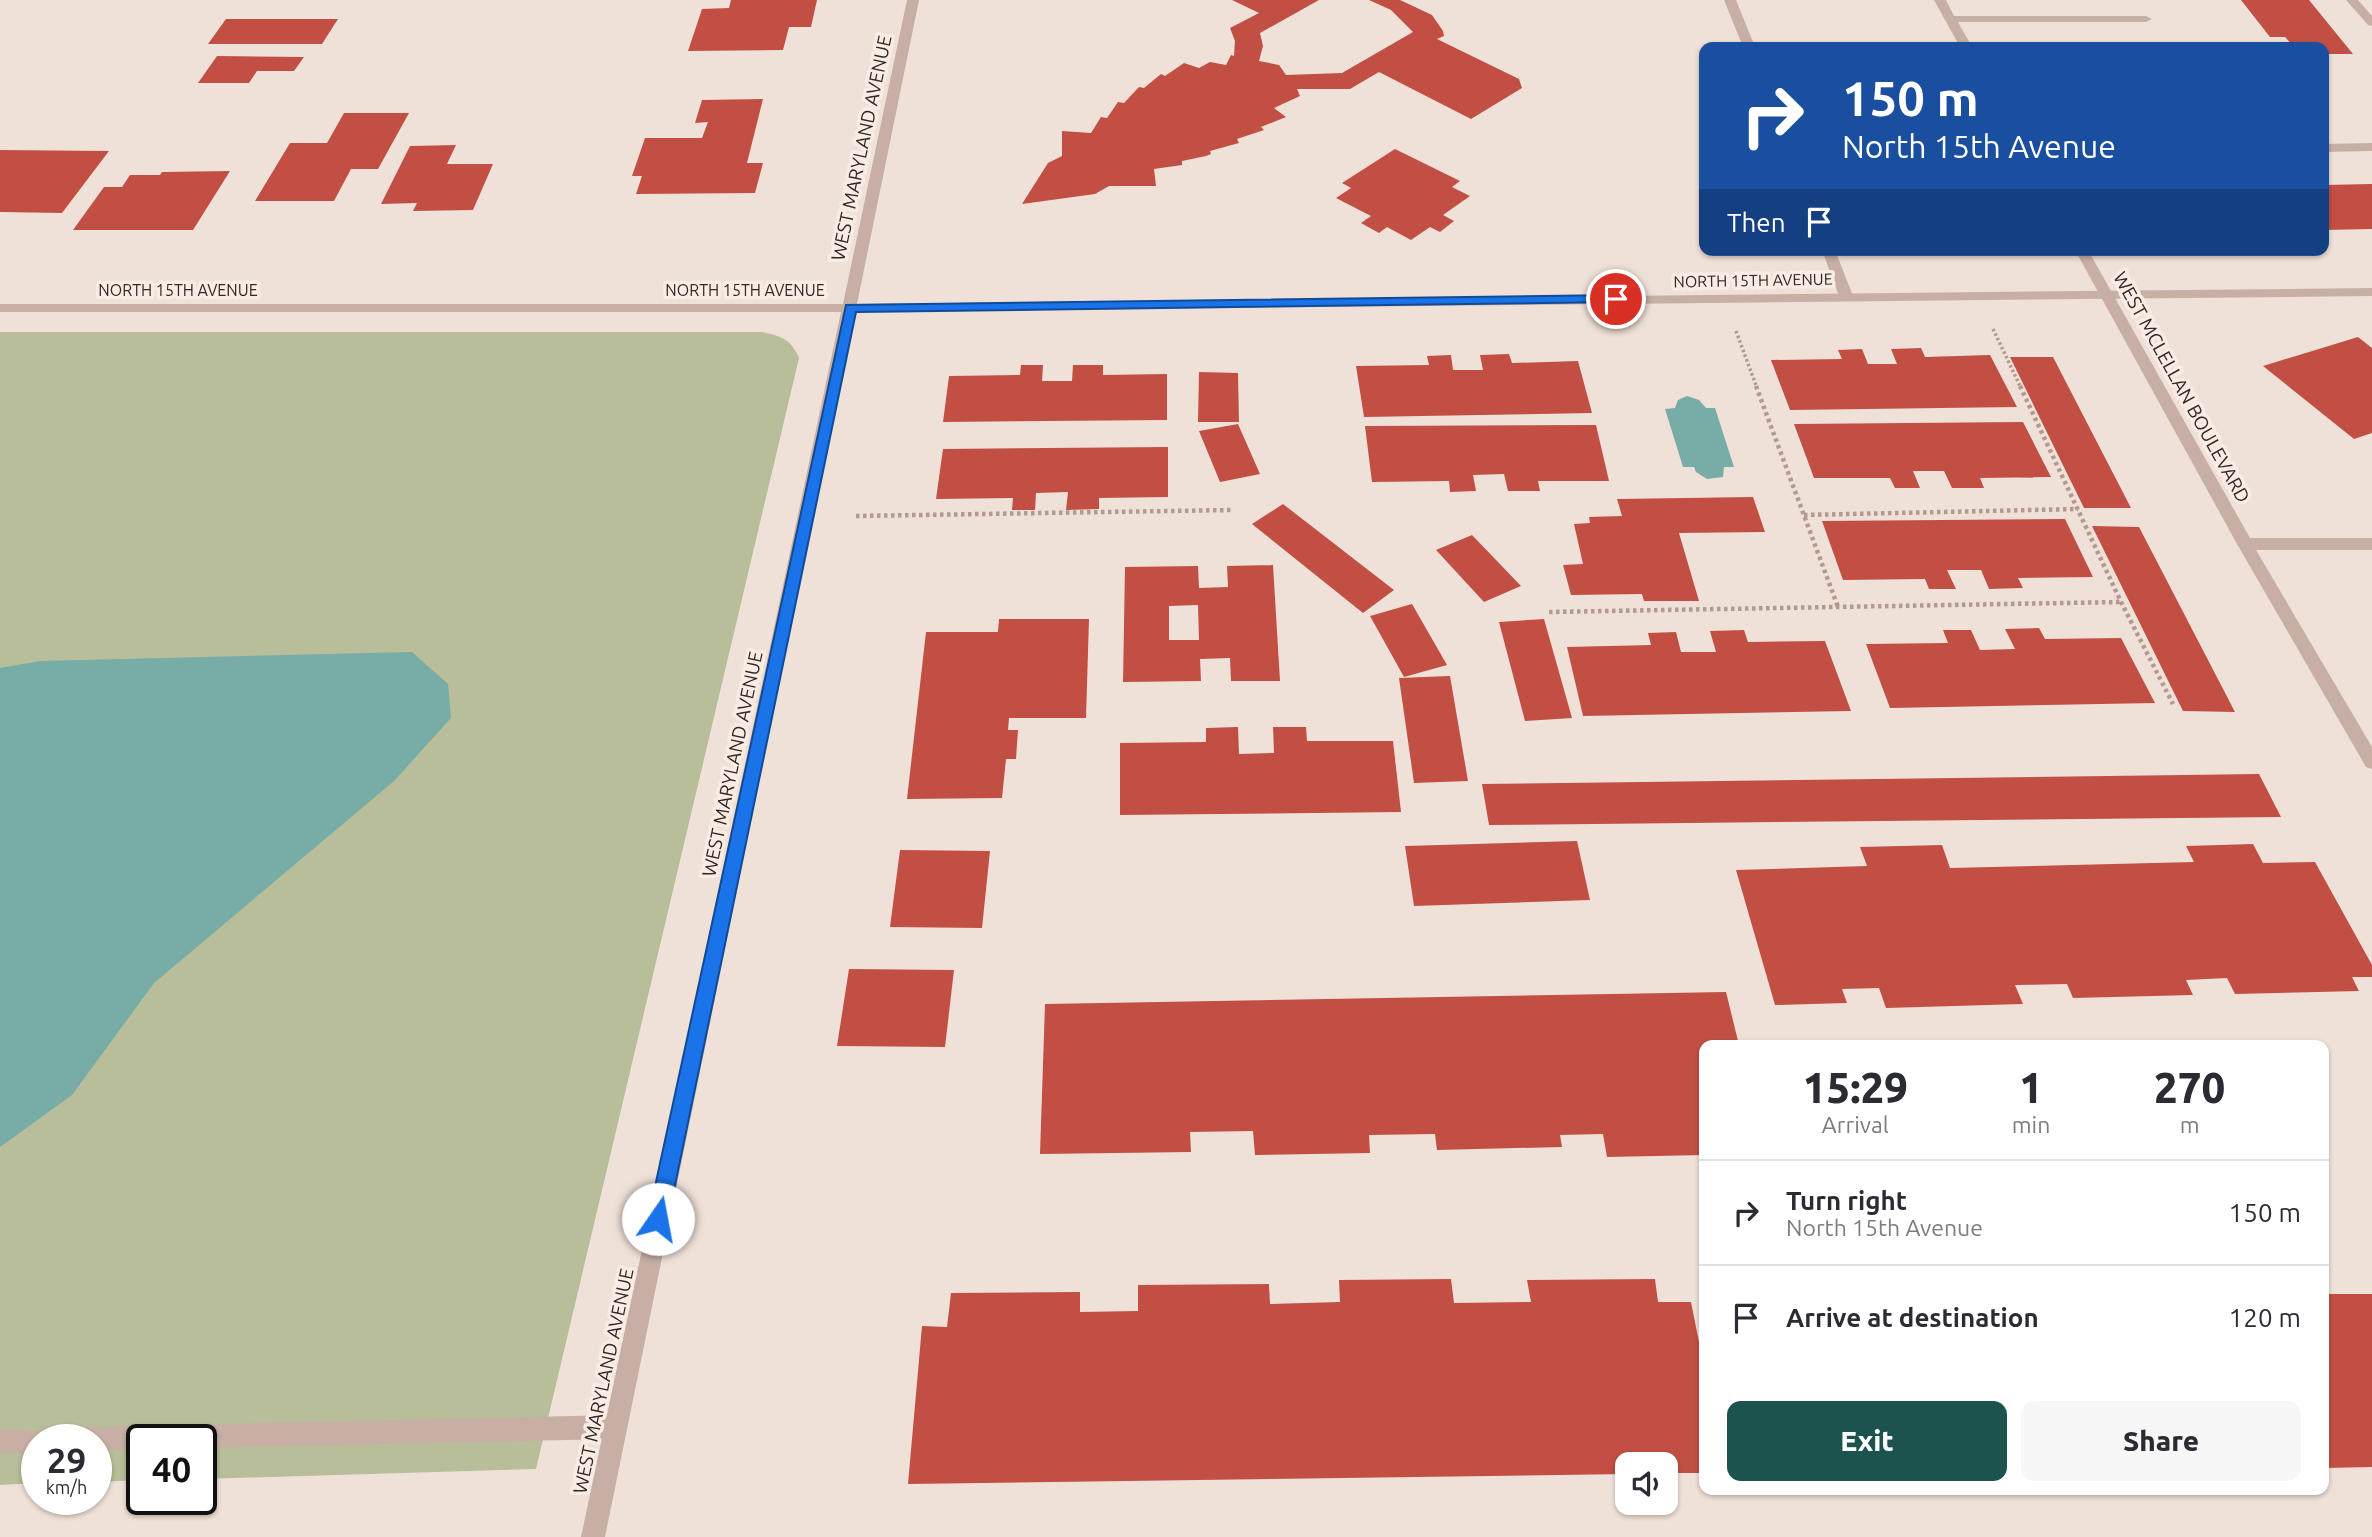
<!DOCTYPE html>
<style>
:root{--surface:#fff;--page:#f7f7f7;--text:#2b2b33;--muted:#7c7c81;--line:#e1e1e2;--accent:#1d534f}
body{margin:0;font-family:Ubuntu,sans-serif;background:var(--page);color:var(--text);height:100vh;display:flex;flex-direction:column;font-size:26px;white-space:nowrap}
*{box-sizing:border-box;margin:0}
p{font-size:23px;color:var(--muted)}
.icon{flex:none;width:38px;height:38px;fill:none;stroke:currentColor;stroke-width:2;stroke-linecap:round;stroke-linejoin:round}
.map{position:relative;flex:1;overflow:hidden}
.drawer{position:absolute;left:1699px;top:1040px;width:630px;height:455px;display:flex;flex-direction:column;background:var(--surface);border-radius:14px;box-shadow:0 2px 5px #0004}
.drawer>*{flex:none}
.top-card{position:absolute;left:1699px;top:42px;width:630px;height:214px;border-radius:14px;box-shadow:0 2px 5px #0004;background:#1a4fa0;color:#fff;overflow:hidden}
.fabs{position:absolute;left:1615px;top:1452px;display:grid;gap:14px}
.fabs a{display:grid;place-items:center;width:63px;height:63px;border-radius:14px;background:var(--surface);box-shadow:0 2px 5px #0004;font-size:35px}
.speed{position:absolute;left:21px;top:1424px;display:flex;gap:14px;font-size:35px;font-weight:700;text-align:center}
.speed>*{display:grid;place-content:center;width:91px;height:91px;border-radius:50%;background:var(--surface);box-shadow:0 2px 5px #0004;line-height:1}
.speed small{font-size:18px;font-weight:400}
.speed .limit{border:4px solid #111;border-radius:10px;background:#fff;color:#111}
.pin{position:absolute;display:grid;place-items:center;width:60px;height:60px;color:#fff;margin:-30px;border:4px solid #fff;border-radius:50%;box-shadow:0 2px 7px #0007}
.me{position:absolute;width:77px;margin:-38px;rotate:12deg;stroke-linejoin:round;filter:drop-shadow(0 0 5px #0008)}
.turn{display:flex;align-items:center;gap:24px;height:147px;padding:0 28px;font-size:32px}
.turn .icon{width:91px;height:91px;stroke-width:2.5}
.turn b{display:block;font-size:49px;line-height:60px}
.then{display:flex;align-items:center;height:66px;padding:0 28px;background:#0003;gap:14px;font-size:26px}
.eta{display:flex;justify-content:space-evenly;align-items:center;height:119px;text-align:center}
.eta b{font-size:42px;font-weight:800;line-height:49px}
.cta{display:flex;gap:14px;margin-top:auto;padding:14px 28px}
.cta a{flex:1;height:80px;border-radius:14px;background:var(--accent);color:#fff;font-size:28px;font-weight:800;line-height:80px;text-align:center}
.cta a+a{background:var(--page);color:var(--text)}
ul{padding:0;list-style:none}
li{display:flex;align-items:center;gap:21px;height:105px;padding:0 28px;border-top:2px solid var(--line)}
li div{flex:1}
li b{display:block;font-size:26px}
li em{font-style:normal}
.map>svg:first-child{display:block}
</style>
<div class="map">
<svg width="2372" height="1537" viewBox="0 0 2372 1537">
<rect width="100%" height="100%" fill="#f0e1d8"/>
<path fill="#b7be99" d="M0 332H762C781 336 791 339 799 358L536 1469 201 1479V1440H142V1480L96 1482V1440H37V1483L0 1485Z"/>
<path fill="#78aca6" d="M1687 396 1699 400 1706 408H1715L1734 467H1724L1723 477 1707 479 1696 472 1694 467H1683L1665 409 1675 408 1678 400Z
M412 652 448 684 451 718 394 781 154 983 72 1095 0 1147V668L40 661Z"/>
<path fill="#c24f44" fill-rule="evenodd" d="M731 0H817L811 27H789L783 50 688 51 702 9 729 8Z
M1232 0H1319L1260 33 1263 46 1259 61 1279 65 1286 75 1342 73 1413 32 1391 10 1369 0H1400L1432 15 1443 31 1444 36 1437 39 1519 79 1522 88 1471 119 1379 72 1350 89H1297L1300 96 1274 108 1286 117 1261 127 1264 130 1237 139 1239 143 1210 151 1211 154 1206 156 1182 161V165L1154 169 1156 186H1109L1095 194 1022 204 1048 163 1062 156V131L1091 133 1101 117 1107 118 1118 102 1124 103 1139 87 1144 88 1161 74 1165 76 1184 63 1199 68 1210 62 1226 65 1231 55 1234 56 1235 41 1230 28 1259 13Z
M2241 0H2309L2353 54H2324V47H2294L2285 37H2270Z
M226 19H338L322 44H208Z
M217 56 304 57 294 71H257L249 83H198Z
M763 99 747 163H763L755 193 636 194 642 176H632L645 138H702L708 122 695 123 702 100Z
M344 113H409L378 169H351L334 201H255L290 143H327Z
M456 145 447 164H493L473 210 413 211 417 203 381 204 410 146Z
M1395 149 1460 181 1452 187 1470 196 1443 215 1454 221 1440 232 1430 227 1411 240 1387 227 1379 233 1361 223 1371 216 1336 198 1351 188 1342 183Z
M0 150 109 151 62 213 0 212Z
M230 171 193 230H73L104 187H122L130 175H160L162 172Z
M2372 184V229L2324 230V185Z
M2358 337 2372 348V433L2354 439 2263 366Z
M1921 348 1925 357 1990 355 2017 407 1790 410 1771 360 1842 359 1838 350 1862 349 1868 364H1897L1891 349Z
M1509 354 1512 363 1578 361 1592 413 1364 417 1356 366 1429 365 1427 356 1451 355 1453 370H1483L1480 355Z
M2010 357H2053L2131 508H2084Z
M1021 365H1043L1042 381H1072L1073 365H1103V375L1167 374V420L943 422 949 376 1020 375Z
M1199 372 1238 373 1239 422H1198Z
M2023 422 2051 477 1980 478 1984 488H1952L1944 471H1913L1920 488H1895L1890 478H1814L1794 424Z
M1238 424 1260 474 1220 482 1199 431Z
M1596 425 1609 481H1538L1540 491H1508L1504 474 1473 475 1476 491 1450 492 1449 481 1372 482 1365 426Z
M1168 447V497L1099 498V509L1066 510 1068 492 1036 493 1035 510H1012L1013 498 936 499 943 449Z
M1753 497 1765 532 1679 533 1699 601H1644L1642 594 1571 595 1563 565 1583 564 1574 524 1590 523 1589 517 1622 516 1617 499Z
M1283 504 1394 590 1363 613 1252 524Z
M2065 519 2093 577 2018 578 2023 588 1989 589 1981 570H1947L1956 589H1929L1925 579 1843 580 1822 521Z
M2092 526 2139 527 2235 712 2183 711Z
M1472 535 1521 586 1484 602 1436 550Z
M1273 565 1280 681H1231L1230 658 1200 659 1201 681 1123 682 1125 567 1198 566 1199 588 1228 587 1227 566ZM1198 605 1199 640H1169V606Z
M1412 604 1447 665 1404 677 1370 616Z
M999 619H1089L1086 718H1009L1008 730H1018L1016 759H1006L1002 798 907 799 926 632H998Z
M1544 619 1572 718 1525 721 1499 622Z
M2039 628 2045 639 2121 638 2155 703 1890 708 1866 644 1948 643 1943 630H1971L1980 650 2015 649 2005 629Z
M1744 630 1748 642 1825 641 1851 711 1583 716 1567 647 1651 645 1648 633 1676 632 1681 652H1716L1710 631Z
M1450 676 1468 781 1414 783 1399 678Z
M1238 727 1239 754 1274 753 1273 727H1306L1307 741H1393L1401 812 1120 815V743L1206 742V728Z
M2259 774 2281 817 1489 825 1482 784Z
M1577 841 1590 900 1414 906 1405 846Z
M2253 844 2263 863 2315 862 2372 965V977H2352L2359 991 2235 994 2227 978 2186 980 2193 995 2073 998 2067 984 2015 985 2023 1004 1886 1008 1879 988 1842 989 1847 1003 1775 1005 1736 870 1867 866 1860 847 1942 845 1950 868 2194 862 2186 846Z
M900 850 990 851 982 928 890 927Z
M849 969 954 970 945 1047 837 1046Z
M1726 992 1739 1045H1704V1155L1607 1157 1603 1134 1560 1135 1562 1147 1437 1150 1435 1134 1369 1135 1370 1153 1255 1155 1253 1131 1190 1132 1191 1152 1040 1154 1045 1004Z
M1451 1279 1454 1303 1531 1302 1527 1280 1655 1279 1658 1302H1691L1704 1367V1473H1666V1465H1628V1474L908 1484 922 1326 947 1327 951 1293 1080 1292V1312L1138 1311V1285L1269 1284 1270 1304 1340 1302 1339 1280Z
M2324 1294H2372V1467L2324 1468Z"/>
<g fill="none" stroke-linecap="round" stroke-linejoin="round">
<path stroke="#b3998f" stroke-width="3.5" stroke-dasharray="2.5 2.5" stroke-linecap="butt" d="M1993 329 2021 388
M1736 331 1757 388"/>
<path stroke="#b3998f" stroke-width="4.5" stroke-dasharray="3.5 3.5" stroke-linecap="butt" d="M1756 386 1838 607
M2020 386 2121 602 2173 704
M1804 515 2078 509
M856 516 1232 510
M1549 612 2121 602"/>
<path fill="#c7afa5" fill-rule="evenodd" d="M2346 0H2358L2372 16V26L2368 25Z
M2372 143V151L2324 152V144Z
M615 1415 623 1419 627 1427 623 1435 615 1439 201 1448V1440H142V1449L96 1451V1440H37V1453H0V1429L43 1432 51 1428Z"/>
<path fill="#c7afa5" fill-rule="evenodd" d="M1724 0H1736L1755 47H1743Z
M1934 0H1946L1954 16H2146L2152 19 2146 22H1958L1972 47H1960Z
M1822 250H1835L1853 296 1851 299 1846 300 1839 296Z
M2075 250H2088L2250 538H2372V550H2256L2372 747V769L2366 767 2237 544Z"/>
<path fill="#c7afa5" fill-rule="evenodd" d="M907 0H919L857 304 2372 288V296L855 312 605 1537H581L841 312H0V304H843Z"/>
</g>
<path fill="#1a73e8" stroke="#114b97" stroke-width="2" d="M1616 295 1620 296V302L856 312 668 1219 665 1226 658 1229 651 1226 648 1219 846 305Z"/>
<g text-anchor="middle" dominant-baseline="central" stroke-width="7" stroke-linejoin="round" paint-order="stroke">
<g font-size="16" fill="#332826" stroke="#f8ece4">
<text transform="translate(1753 280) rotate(-1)">NORTH 15TH AVENUE</text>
<text x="178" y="290">NORTH 15TH AVENUE</text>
<text x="745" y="290">NORTH 15TH AVENUE</text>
</g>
<g font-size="19" fill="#332826" stroke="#f8ece4">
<text transform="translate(861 148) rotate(-78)">WEST MARYLAND AVENUE</text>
<text transform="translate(2182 387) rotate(61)">WEST MCLELLAN BOULEVARD</text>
<text transform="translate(732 764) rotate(-78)">WEST MARYLAND AVENUE</text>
<text transform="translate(603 1381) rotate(-78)">WEST MARYLAND AVENUE</text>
</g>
</g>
</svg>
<div class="fabs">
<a><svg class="icon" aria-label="sound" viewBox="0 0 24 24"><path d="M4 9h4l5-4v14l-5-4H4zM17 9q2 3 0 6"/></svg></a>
</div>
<div class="speed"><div>29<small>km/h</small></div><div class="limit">40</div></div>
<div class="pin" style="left:1616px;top:299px;background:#d93025"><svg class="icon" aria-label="arrive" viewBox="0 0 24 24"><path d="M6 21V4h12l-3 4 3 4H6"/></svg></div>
<svg class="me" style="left:658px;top:1219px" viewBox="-20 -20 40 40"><circle r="19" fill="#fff"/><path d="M0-13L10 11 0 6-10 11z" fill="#1a73e8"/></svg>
<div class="top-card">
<div class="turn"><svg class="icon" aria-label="right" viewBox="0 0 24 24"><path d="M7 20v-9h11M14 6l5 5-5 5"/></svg><div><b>150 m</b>North 15th Avenue</div></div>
<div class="then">Then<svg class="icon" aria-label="arrive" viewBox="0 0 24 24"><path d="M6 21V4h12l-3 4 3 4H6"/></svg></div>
</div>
<section class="drawer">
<div class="eta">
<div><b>15:29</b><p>Arrival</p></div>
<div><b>1</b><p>min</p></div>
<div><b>270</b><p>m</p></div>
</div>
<ul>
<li><svg class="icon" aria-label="right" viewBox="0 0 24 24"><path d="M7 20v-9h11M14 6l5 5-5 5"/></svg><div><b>Turn right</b><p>North 15th Avenue</p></div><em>150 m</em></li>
<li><svg class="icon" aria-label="arrive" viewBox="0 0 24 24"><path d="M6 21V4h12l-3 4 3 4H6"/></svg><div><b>Arrive at destination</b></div><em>120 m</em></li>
</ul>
<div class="cta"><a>Exit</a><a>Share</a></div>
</section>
</div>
